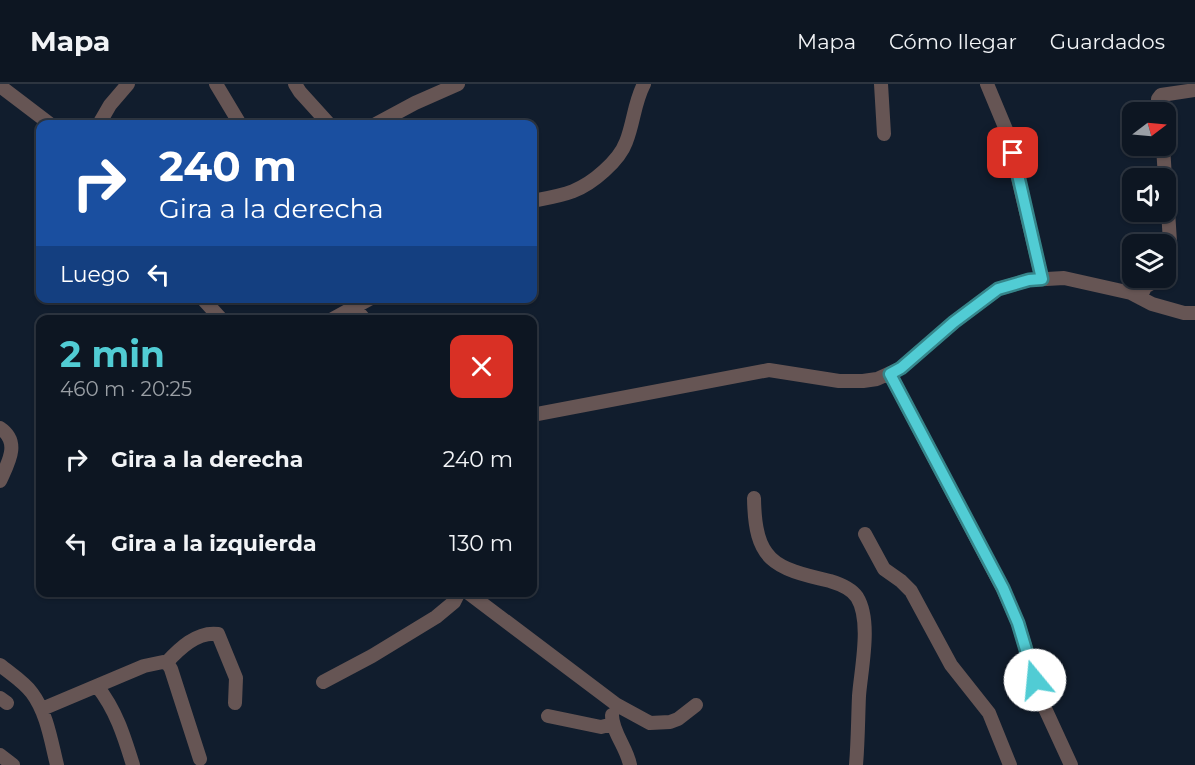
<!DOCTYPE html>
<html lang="es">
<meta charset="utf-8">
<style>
:root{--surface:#0d1622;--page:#1b232f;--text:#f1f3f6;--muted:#9a9fa5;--line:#2d3540;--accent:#51ccd4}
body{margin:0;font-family:Montserrat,sans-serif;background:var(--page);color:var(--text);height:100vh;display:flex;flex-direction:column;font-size:22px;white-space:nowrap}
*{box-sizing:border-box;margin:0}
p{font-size:20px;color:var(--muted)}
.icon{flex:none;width:33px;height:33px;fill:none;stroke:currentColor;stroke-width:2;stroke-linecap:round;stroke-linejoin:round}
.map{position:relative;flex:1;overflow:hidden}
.details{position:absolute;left:36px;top:231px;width:501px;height:282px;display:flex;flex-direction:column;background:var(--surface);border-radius:12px;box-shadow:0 2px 4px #0004,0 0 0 2px var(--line)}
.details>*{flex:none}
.guide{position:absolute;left:36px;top:36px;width:501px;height:183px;border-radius:12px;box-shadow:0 2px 4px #0004,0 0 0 2px var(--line);background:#1a4fa0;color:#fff;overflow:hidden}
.needle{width:39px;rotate:74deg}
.fabs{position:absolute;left:1122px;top:18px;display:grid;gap:12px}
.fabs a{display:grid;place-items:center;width:54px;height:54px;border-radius:12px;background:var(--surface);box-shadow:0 2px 4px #0004,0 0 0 2px var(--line);font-size:30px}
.pin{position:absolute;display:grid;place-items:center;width:51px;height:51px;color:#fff;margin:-26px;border-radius:12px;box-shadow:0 3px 9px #0006}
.me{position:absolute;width:66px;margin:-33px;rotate:343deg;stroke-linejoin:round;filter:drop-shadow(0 0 4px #0008)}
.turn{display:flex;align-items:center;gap:21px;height:126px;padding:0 24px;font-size:27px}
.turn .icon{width:78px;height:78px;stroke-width:2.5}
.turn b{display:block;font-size:42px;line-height:51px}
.then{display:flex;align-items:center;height:57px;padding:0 24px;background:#0003;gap:12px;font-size:22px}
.round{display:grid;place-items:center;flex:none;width:63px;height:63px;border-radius:12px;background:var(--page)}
.overview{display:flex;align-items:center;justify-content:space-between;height:102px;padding:0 24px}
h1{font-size:36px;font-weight:700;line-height:45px;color:var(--accent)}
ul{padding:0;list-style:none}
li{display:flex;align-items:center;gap:18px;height:84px;padding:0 24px}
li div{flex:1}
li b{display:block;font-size:22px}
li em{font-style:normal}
header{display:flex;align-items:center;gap:36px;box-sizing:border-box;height:84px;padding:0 30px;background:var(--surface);border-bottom:2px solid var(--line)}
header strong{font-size:28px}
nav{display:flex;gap:33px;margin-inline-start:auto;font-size:21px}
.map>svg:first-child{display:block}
</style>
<header>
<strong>Mapa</strong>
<nav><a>Mapa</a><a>Cómo llegar</a><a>Guardados</a></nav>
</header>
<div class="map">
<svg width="1195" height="681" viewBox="0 0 1195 681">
<rect width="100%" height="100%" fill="#111d2d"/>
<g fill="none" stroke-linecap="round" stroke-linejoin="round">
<path stroke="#665554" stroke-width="14" d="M216 0 240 40
M295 0 300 8 329 40
M881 0 884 50
M987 0 1007 48 1042 195
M0 2 50 40
M1159 28 1158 15 1161 11 1195 6
M99 40 110 21 128 0
M376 40 415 19 458 0
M1163 62 1165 94
M1166 95 1170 158 1166 185
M532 117C563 111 580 109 604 87 613 79 622 69 626 58 634 38 634 19 644 0
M202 214 222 236
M1140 214 1145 203 1161 194
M354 223 365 236
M331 236 371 214
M890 290 1003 505 1018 539 1042 618 1071 681
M532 331 769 286 839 297H863L877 295 901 284 954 238 998 205 1029 196 1064 194 1131 209 1152 220 1184 229H1195
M0 344C21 358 8 379 0 397
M754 414C755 477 773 484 830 497 840 500 851 504 857 513 872 537 861 585 859 612 858 635 858 658 856 681
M865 450 884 485 901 497 911 507 951 581 989 629 1010 681
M467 508 617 621 650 639 670 638 678 635 696 621
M166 579C179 565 197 547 218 550L236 594 235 619
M0 581C11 590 24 598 32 609 47 629 51 657 57 681
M323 598 372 572 436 533 454 518 459 508
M97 602C116 626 124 652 133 681
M0 614 7 619
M42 625 144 582 163 578 168 580 171 585 200 675
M612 631C612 648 627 664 630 681
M548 632 601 643 613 640
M0 671 13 681"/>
</g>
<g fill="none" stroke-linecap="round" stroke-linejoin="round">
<g stroke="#35858a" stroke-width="15">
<path id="route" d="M1013 69 1042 195 1029 196 998 205 954 238 901 284 890 290 1003 504 1018 539 1035 596"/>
</g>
<use href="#route" stroke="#51ccd4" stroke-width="10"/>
</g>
</svg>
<div class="fabs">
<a><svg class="needle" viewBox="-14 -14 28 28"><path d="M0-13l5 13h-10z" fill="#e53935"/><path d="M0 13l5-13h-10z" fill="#9a9fa5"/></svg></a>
<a><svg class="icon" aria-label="sound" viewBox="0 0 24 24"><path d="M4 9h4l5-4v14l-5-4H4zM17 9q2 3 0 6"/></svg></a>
<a><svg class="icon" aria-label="layers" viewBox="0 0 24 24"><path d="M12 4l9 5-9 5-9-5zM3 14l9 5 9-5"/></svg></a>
</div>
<div class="pin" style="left:1013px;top:69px;background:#d93025"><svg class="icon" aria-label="arrive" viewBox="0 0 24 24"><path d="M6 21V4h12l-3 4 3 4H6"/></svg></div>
<svg class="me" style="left:1035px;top:596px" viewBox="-20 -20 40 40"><circle r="19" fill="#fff"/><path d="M0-13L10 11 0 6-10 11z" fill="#51ccd4"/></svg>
<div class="guide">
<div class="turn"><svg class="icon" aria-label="right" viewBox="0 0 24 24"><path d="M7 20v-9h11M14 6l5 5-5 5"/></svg><div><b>240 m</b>Gira a la derecha</div></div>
<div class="then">Luego<svg class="icon" aria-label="left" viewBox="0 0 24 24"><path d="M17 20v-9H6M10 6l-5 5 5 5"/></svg></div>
</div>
<section class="details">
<div class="overview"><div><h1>2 min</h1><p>460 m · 20:25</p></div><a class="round" style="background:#d93025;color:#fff"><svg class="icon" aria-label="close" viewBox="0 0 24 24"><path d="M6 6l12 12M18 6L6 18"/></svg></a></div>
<ul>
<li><svg class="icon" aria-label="right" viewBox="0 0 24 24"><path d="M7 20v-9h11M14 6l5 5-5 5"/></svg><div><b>Gira a la derecha</b></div><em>240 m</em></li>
<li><svg class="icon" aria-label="left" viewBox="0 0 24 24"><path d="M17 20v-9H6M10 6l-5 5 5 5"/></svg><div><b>Gira a la izquierda</b></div><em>130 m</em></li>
</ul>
</section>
</div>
